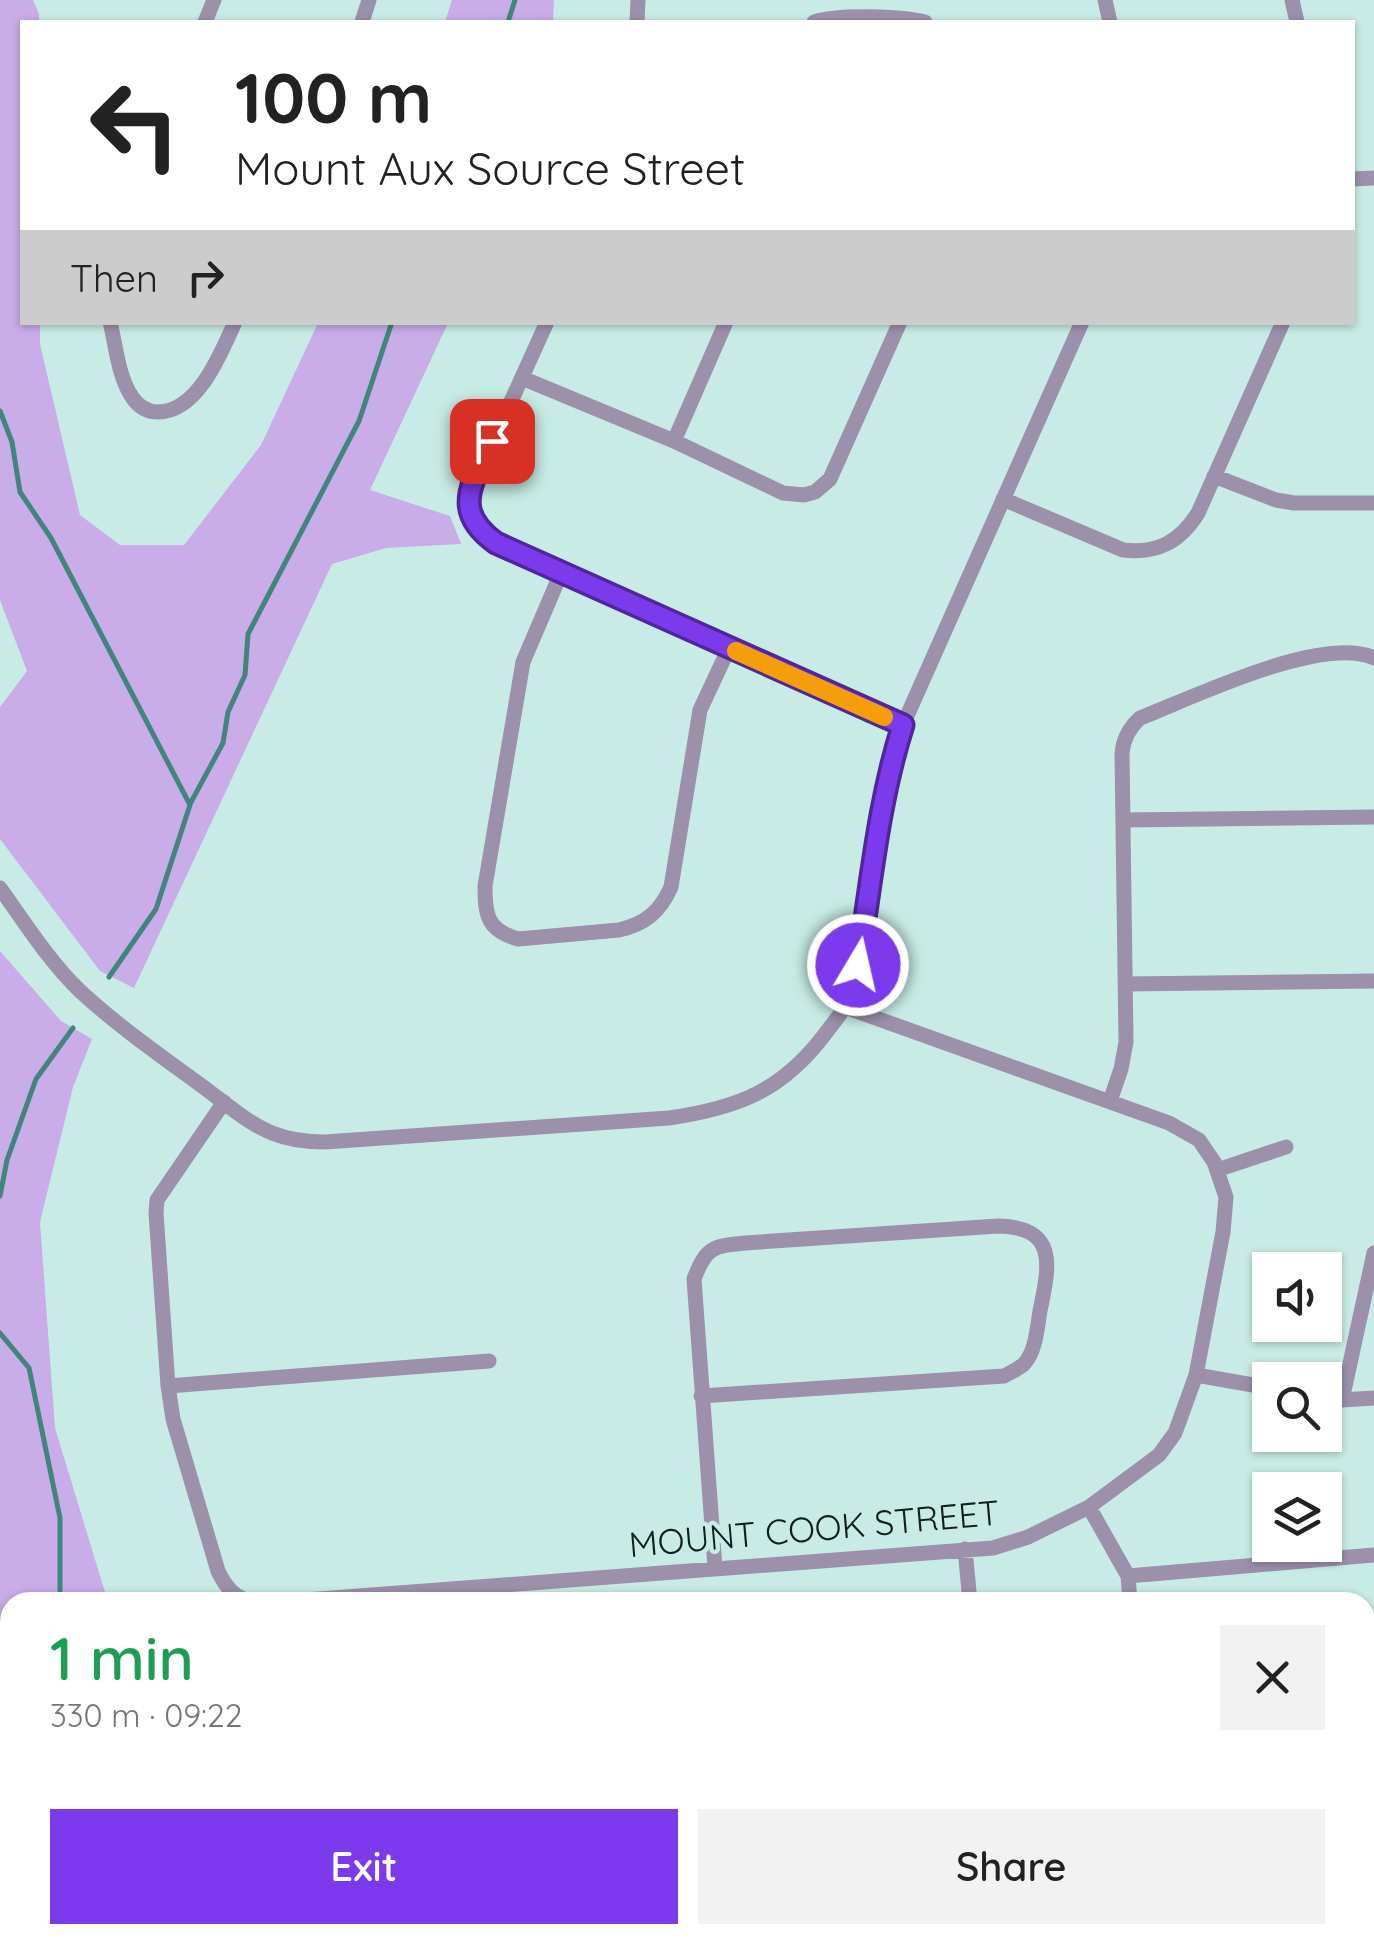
<!DOCTYPE html>
<meta charset="utf-8">
<style>
:root{--surface:#fff;--page:#f2f2f2;--text:#222;--muted:#767676;--accent:#7c3aed}
body{margin:0;font-family:Quicksand,sans-serif;background:var(--page);color:var(--text);height:100vh;display:flex;flex-direction:column;font-size:38px;white-space:nowrap}
*{box-sizing:border-box;margin:0}
p{font-size:32px;color:var(--muted)}
.icon{flex:none;width:55px;height:55px;fill:none;stroke:currentColor;stroke-width:2;stroke-linecap:round;stroke-linejoin:round}
.map{position:relative;flex:1;overflow:hidden}
.sheet{position:absolute;left:0px;top:1592px;width:1375px;height:352px;display:flex;flex-direction:column;background:var(--surface);border-radius:30px 30px 0 0;box-shadow:0 2px 8px #0004}
.sheet>*{flex:none}
.top-card{position:absolute;left:20px;top:20px;width:1335px;height:305px;border-radius:0px;box-shadow:0 2px 8px #0004;background:#fff;color:var(--text);overflow:hidden}
.tools{position:absolute;left:1252px;top:1252px;display:grid;gap:20px}
.tools a{display:grid;place-items:center;width:90px;height:90px;border-radius:0px;background:var(--surface);box-shadow:0 2px 8px #0004;font-size:50px}
.pin{position:absolute;display:grid;place-items:center;width:85px;height:85px;color:#fff;margin:-42px;border-radius:20px;box-shadow:0 5px 15px #0006}
.me{position:absolute;width:110px;margin:-55px;rotate:9deg;stroke-linejoin:round;filter:drop-shadow(0 0 8px #0008)}
.turn{display:flex;align-items:center;gap:35px;height:210px;padding:0 50px;font-size:45px}
.turn .icon{width:130px;height:130px;stroke-width:2.5}
.turn b{display:block;font-size:70px;line-height:85px}
.then{display:flex;align-items:center;height:95px;padding:0 50px;background:#0003;gap:20px;font-size:38px}
.round{display:grid;place-items:center;flex:none;width:105px;height:105px;border-radius:0px;background:var(--page)}
.headline{display:flex;align-items:center;justify-content:space-between;height:170px;padding:0 50px}
h1{font-size:60px;font-weight:600;line-height:75px;color:#1e9e55}
.cta{display:flex;gap:20px;margin-top:auto;padding:20px 50px}
.cta a{flex:1;height:115px;border-radius:0px;background:var(--accent);color:#fff;font-size:40px;font-weight:600;line-height:115px;text-align:center}
.cta a+a{background:var(--page);color:var(--text)}
.map>svg:first-child{display:block}
</style>
<div class="map">
<svg width="1374" height="1944" viewBox="0 0 1374 1944">
<rect width="100%" height="100%" fill="#c8ece5"/>
<path fill="#c9ace8" d="M0 0H33L39 14V22H22V322L40 323V344L80 515 120 545H184L261 445 318 323H448L370 490 450 516 461 544 386 548 332 564 134 988 100 971 0 839V707L27 671 0 600Z
M452 0H554L553 22H445Z
M0 951 61 1021 92 1039 73 1087 40 1222 55 1428 108 1602H10V1935H547L502 1944H0Z"/>
<g fill="none" stroke-linecap="round" stroke-linejoin="round">
<path stroke="#40867b" stroke-width="5" d="M508 22 515 0
M0 411 12 442 20 492 51 538 190 805 156 909 109 977
M190 804 223 743 228 712 245 675 248 634 359 421 392 322
M0 1196 7 1160 36 1079 73 1028
M0 1333 29 1368 60 1518V1602
M0 1758 10 1764
M124 1935 123 1940 127 1944
M282 1935 285 1944
M220 1944 238 1941 240 1944"/>
<path stroke="#9c90ab" stroke-width="15" d="M1105 0 1110 22
M1292 0 1297 22
M205 22 214 0
M362 22 369 0
M637 22 638 0
M814 22C838 14 900 16 925 22
M1352 179 1374 178
M110 322C116 346 118 376 132 397 138 406 147 412 158 412 198 412 221 353 235 322
M547 322 470 492C463 528 493 542 520 555L903 725
M522 378 674 441 783 493 804 495 815 492 830 479 900 322
M674 441 726 322
M1214 476 1276 500 1294 503H1374
M1003 499 1123 550C1157 554 1180 542 1198 513L1283 322
M561 573 523 662 485 886C485 915 487 930 518 939L619 930C645 924 660 912 671 887L700 710 729 648
M1124 820 1374 817
M0 888C25 923 49 961 80 991 118 1026 161 1056 202 1086 224 1102 247 1123 272 1133 289 1140 307 1142 325 1142L669 1118C738 1108 782 1091 825 1034 832 1024 842 1014 847 1002 866 950 868 891 876 837 882 798 891 762 903 725L1082 322
M1126 984 1374 981
M1110 1101 1121 1069 1126 1042 1122 754C1123 739 1129 728 1140 718 1192 698 1323 634 1374 658
M224 1102 157 1200 156 1213 168 1386 173 1419 218 1571C226 1588 235 1598 253 1602
M1217 1170 1286 1147
M1196 1375 1270 1388
M168 1386 489 1361
M701 1396 1004 1376C1011 1372 1019 1369 1024 1364 1036 1351 1037 1328 1040 1311 1049 1267 1059 1227 998 1226L745 1243C713 1246 706 1247 694 1279L715 1568
M1325 1397 1342 1400 1374 1398
M1342 1400 1374 1253
M1089 1507 1128 1576 1374 1555
M965 1549 970 1602
M1128 1576 1130 1602
M279 1602 993 1548 1028 1537 1089 1507 1159 1455 1175 1433 1196 1375 1223 1232 1226 1197 1214 1162 1199 1140 1169 1123 845 1007
M1365 1719 1374 1718
M1200 1944V1935"/>
<path stroke="#7a688e" stroke-width="22" d="M1365 1874H1374
M1365 1919H1374
M682 1944 722 1935
M738 1944 816 1935"/>
</g>
<g fill="none" stroke-linecap="round" stroke-linejoin="round">
<g stroke="#51269a" stroke-width="25">
<path id="route" d="M492 441C473 483 450 510 496 543L903 725C878 803 871 885 858 965"/>
</g>
<use href="#route" stroke="#7c3aed" stroke-width="18"/>
<path stroke="#f59e0b" stroke-width="18" d="M736 651 884 717"/>
</g>
<g text-anchor="middle" dominant-baseline="central" stroke-width="9" stroke-linejoin="round" paint-order="stroke">
<g font-size="35" fill="#111e1c" stroke="#c8ece5">
<text transform="translate(814 1528) rotate(-5)">MOUNT COOK STREET</text>
</g>
</g>
</svg>
<div class="tools">
<a><svg class="icon" aria-label="sound" viewBox="0 0 24 24"><path d="M4 9h4l5-4v14l-5-4H4zM17 9q2 3 0 6"/></svg></a>
<a><svg class="icon" aria-label="search" viewBox="0 0 24 24"><circle cx="10" cy="10" r="6"/><path d="M15 15l6 6"/></svg></a>
<a><svg class="icon" aria-label="layers" viewBox="0 0 24 24"><path d="M12 4l9 5-9 5-9-5zM3 14l9 5 9-5"/></svg></a>
</div>
<div class="pin" style="left:492px;top:441px;background:#d93025"><svg class="icon" aria-label="arrive" viewBox="0 0 24 24"><path d="M6 21V4h12l-3 4 3 4H6"/></svg></div>
<svg class="me" style="left:858px;top:965px" viewBox="-20 -20 40 40"><circle r="17" fill="#7c3aed" stroke="#fff" stroke-width="3"/><path d="M0-11L8 9 0 5-8 9z" fill="#fff"/></svg>
<div class="top-card">
<div class="turn"><svg class="icon" aria-label="left" viewBox="0 0 24 24"><path d="M17 20v-9H6M10 6l-5 5 5 5"/></svg><div><b>100 m</b>Mount Aux Source Street</div></div>
<div class="then">Then<svg class="icon" aria-label="right" viewBox="0 0 24 24"><path d="M7 20v-9h11M14 6l5 5-5 5"/></svg></div>
</div>
<section class="sheet">
<div class="headline"><div><h1>1 min</h1><p>330 m · 09:22</p></div><a class="round"><svg class="icon" aria-label="close" viewBox="0 0 24 24"><path d="M6 6l12 12M18 6L6 18"/></svg></a></div>
<div class="cta"><a>Exit</a><a>Share</a></div>
</section>
</div>
